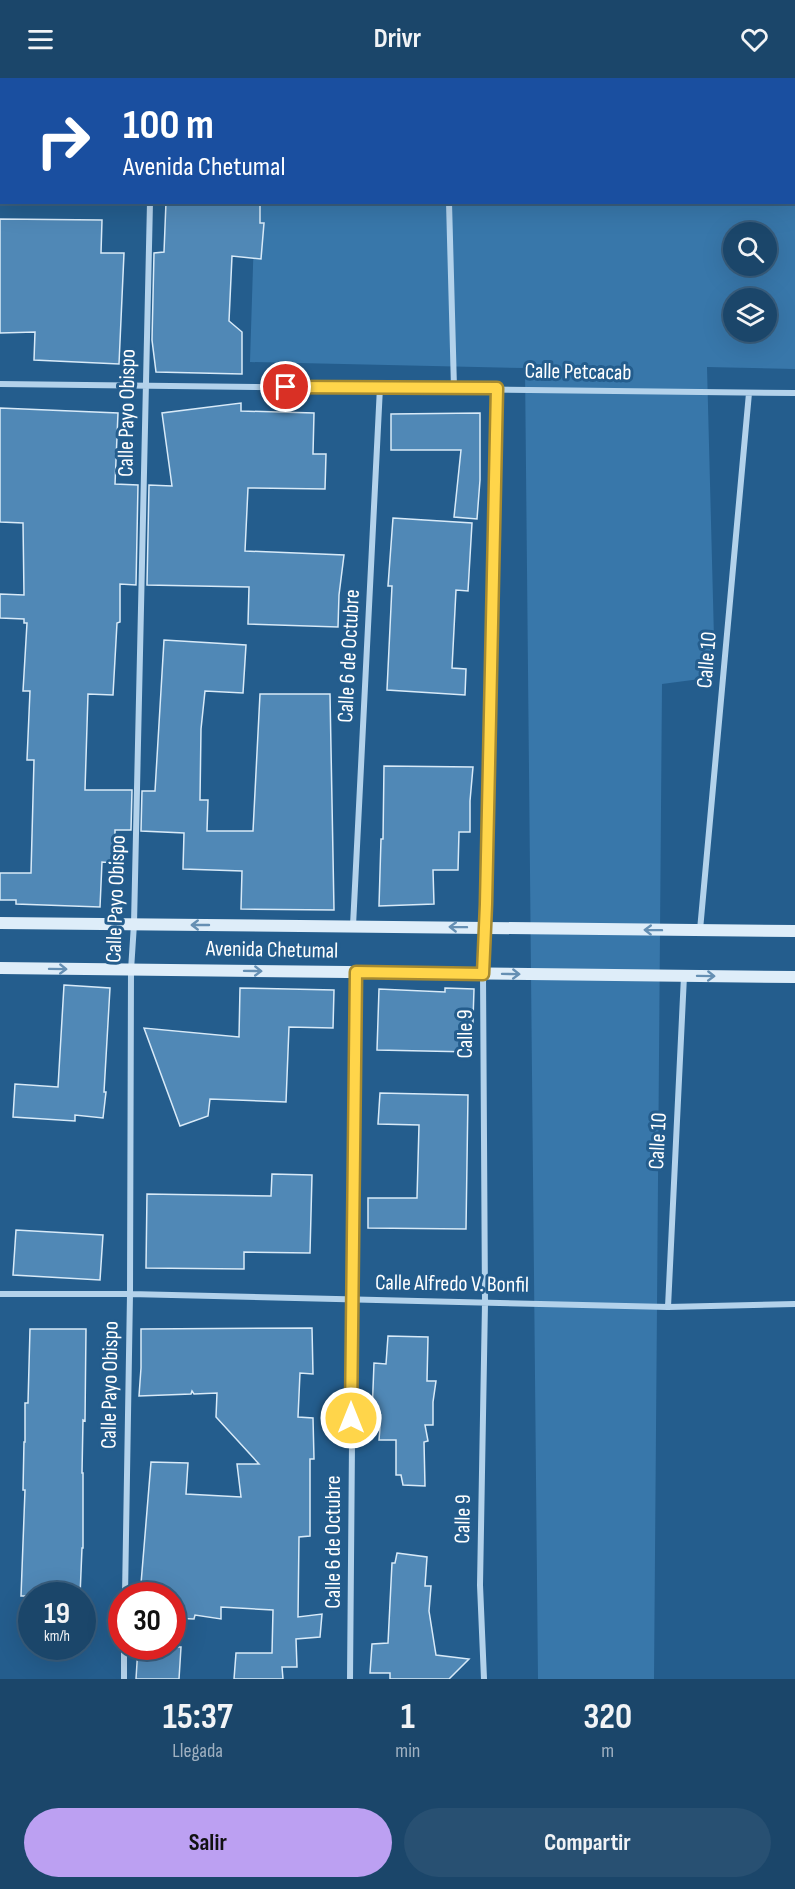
<!DOCTYPE html>
<html lang="es">
<style>
:root{--surface:#1b466a;--page:#285072;--text:#f1f3f6;--muted:#a0b1c1;--line:#395e7e;--accent:#bca0f2}
body{margin:0;font-family:"Sofia Sans Condensed",sans-serif;background:var(--page);color:var(--text);height:100vh;display:flex;flex-direction:column;font-size:22px;white-space:nowrap}
*{box-sizing:border-box;margin:0}
p{font-size:20px;color:var(--muted)}
.icon{flex:none;width:33px;height:33px;fill:none;stroke:currentColor;stroke-width:2;stroke-linecap:round;stroke-linejoin:round}
.map{position:relative;height:1601px;overflow:hidden}
.sheet{display:flex;flex-direction:column;background:var(--surface);flex:1}
.sheet>*{flex:none}
.top-card{position:absolute;left:0px;top:0px;width:795px;height:126px;box-shadow:0 6px 24px #0002,0 0 0 2px var(--line);background:#1a4fa0;color:#fff;overflow:hidden}
.tools{position:absolute;left:723px;top:144px;display:grid;gap:12px}
.tools a{display:grid;place-items:center;width:54px;height:54px;border-radius:50%;background:var(--surface);box-shadow:0 6px 24px #0002,0 0 0 2px var(--line);font-size:30px}
.speed{position:absolute;left:18px;top:1504px;display:flex;gap:12px;font-size:30px;font-weight:700;text-align:center}
.speed>*{display:grid;place-content:center;width:78px;height:78px;border-radius:50%;background:var(--surface);box-shadow:0 6px 24px #0002,0 0 0 2px var(--line);line-height:1}
.speed small{font-size:15px;font-weight:400}
.speed .limit{border:9px solid #d22;background:#fff;color:#111}
.pin{position:absolute;display:grid;place-items:center;width:51px;height:51px;color:#fff;margin:-26px;border:3px solid #fff;border-radius:50%;box-shadow:0 2px 6px #0007}
.me{position:absolute;width:66px;margin:-33px;rotate:0deg;stroke-linejoin:round;filter:drop-shadow(0 0 4px #0008)}
.turn{display:flex;align-items:center;gap:21px;height:126px;padding:0 24px;font-size:27px}
.turn .icon{width:78px;height:78px;stroke-width:2.5}
.turn b{display:block;font-size:42px;line-height:51px}
.eta{display:flex;justify-content:space-evenly;align-items:center;height:102px;text-align:center}
.eta b{font-size:36px;font-weight:700;line-height:42px}
.cta{display:flex;gap:12px;margin-top:auto;padding:12px 24px}
.cta a{flex:1;height:69px;border-radius:36px;background:var(--accent);color:#111;font-size:24px;font-weight:700;line-height:69px;text-align:center}
.cta a+a{background:var(--page);color:var(--text)}
header{display:flex;justify-content:space-between;align-items:center;height:78px;padding:0 24px;background:var(--surface);font-size:27px;font-weight:700}
.map>svg:first-child{display:block}
</style>
<header><svg class="icon" aria-label="menu" viewBox="0 0 24 24"><path d="M4 6h16M4 12h16M4 18h16"/></svg>Drivr<svg class="icon" aria-label="heart" viewBox="0 0 24 24"><path d="M12 20l-8-8c-3-5 5-10 8-4 3-6 11-1 8 4z"/></svg></header>
<div class="map">
<svg width="795" height="1601" viewBox="0 0 795 1601">
<rect width="100%" height="100%" fill="#245d8d"/>
<path fill="#3877aa" fill-rule="evenodd" d="M258 0H795V291L707 289 715 599 662 606 654 1601H538L525 290 250 284 255 125 794 124V2ZM734 154H766V188H734ZM734 220H766V254H734Z"/>
<path fill="#5088b6" stroke="#d8eaf8" stroke-width="1.5" d="M166 124H260V145H264L261 181 232 178 229 243 242 254V296L156 294 152 262 154 175 164 174Z
M0 141 102 142 101 175H124L119 286 34 282 35 254 0 255Z
M241 325V333L314 335 313 376H326L325 411 248 410 245 473 344 477 339 517 338 549 248 546 249 509 147 507 149 407 172 408 162 335Z
M0 330 118 335 115 406 138 407 136 507 120 506V544L117 545 113 617 88 616 85 712H132L131 752H115V785L102 784 100 829 16 826V822H0V795H31L34 682H27L30 613H23L27 545H24V541L0 540V516L24 517 23 445 0 444Z
M480 335V402L477 441 454 439 461 372H391V336Z
M393 440 472 445 468 513 456 512 452 590 466 591 465 617 387 612 392 508H388Z
M164 562 246 567 243 615 205 613 201 651 200 722H208L207 753H253L260 616H330L334 832 241 831 242 793 183 791 184 755 141 753 142 713H155Z
M384 688 473 689 470 723V754H459L458 792H433L434 826 379 828 381 761H383Z
M64 907 110 910 104 1014H106L103 1040 75 1037V1043L13 1039 15 1006 58 1009Z
M240 910 334 912 333 950 289 949 286 1024 210 1021 208 1038 180 1048 144 950 239 959Z
M445 910 474 911 472 974 377 972 379 911 445 914Z
M380 1015 468 1017 466 1151 368 1150V1120H417L419 1047 378 1046Z
M272 1096 312 1097 310 1175 244 1174V1191L146 1190 147 1116 271 1118Z
M16 1152 103 1157 100 1202 13 1197Z
M312 1250 313 1296 300 1295 298 1339 313 1340 314 1381H310V1458L299 1459 298 1539 322 1536 320 1559 296 1561 297 1589H282L283 1601H234L236 1575H272L273 1532 221 1529V1541L195 1537 194 1541 172 1540V1518H140L151 1384 188 1385 186 1416 241 1419 237 1386H259L216 1339 217 1315 194 1316 192 1313 191 1316 139 1318 141 1290V1251Z
M30 1251H86L85 1343 83 1342 82 1395H83V1470H82L80 1518H21L25 1412H23L24 1364H25V1325H28Z
M388 1258 428 1259 427 1303H436L433 1324V1347H425L428 1363 424 1364 425 1408 403 1407 401 1397H396V1362H379L381 1337 372 1336 374 1285 386 1286Z
M397 1475 427 1479 425 1508H431L429 1533 436 1577 469 1581 449 1601H390V1595H370L372 1566 388 1565 392 1485H395Z
M138 1569H181L179 1601H136Z"/>
<g fill="none" stroke-linecap="round" stroke-linejoin="round">
<path stroke="#b3d2eb" stroke-width="6" d="M446 0V2
M152 2 153 0
M449 124 454 310
M0 306 795 315
M353 848 380 309
M700 852 749 315
M0 1216H130L668 1229 795 1226
M668 1229 684 898
M125 1518 130 1216 131 892 134 846 150 124
M124 1601V1569
M350 1601 356 894
M484 1601 480 1507 485 1225 483 896 486 850 497 310"/>
<path stroke="#deedf9" stroke-width="12" d="M0 845 795 853
M0 890 795 899"/>
</g>
<defs><path id="oneway-shaft" d="M-6 0H5M1.5-3L5.5 0L1.5 3" fill="none" stroke-width="1.6" stroke-linecap="round" stroke-linejoin="round" transform="scale(1.5)"/></defs>
<g stroke="#658fb3">
<use href="#oneway-shaft" transform="translate(200 847) rotate(-180)"/>
<use href="#oneway-shaft" transform="translate(458 849) rotate(-179)"/>
<use href="#oneway-shaft" transform="translate(653 852) rotate(-179)"/>
<use href="#oneway-shaft" transform="translate(58 891) rotate(1)"/>
<use href="#oneway-shaft" transform="translate(253 893) rotate(1)"/>
<use href="#oneway-shaft" transform="translate(511 896) rotate(1)"/>
<use href="#oneway-shaft" transform="translate(706 898) rotate(1)"/>
</g>
<g fill="none" stroke-linecap="round" stroke-linejoin="round">
<g stroke="#a68a30" stroke-width="15">
<path id="route" d="M286 309 497 310 486 826 483 896 356 894 351 1340"/>
</g>
<use href="#route" stroke="#ffd54a" stroke-width="10"/>
</g>
<g text-anchor="middle" dominant-baseline="central" stroke-width="6" stroke-linejoin="round" paint-order="stroke">
<g font-size="22" fill="#fff" stroke="#245d8d">
<text transform="translate(578 294) rotate(1)">Calle Petcacab</text>
<text transform="translate(127 335) rotate(-89)">Calle Payo Obispo</text>
<text transform="translate(349 578) rotate(-87)">Calle 6 de Octubre</text>
<text transform="translate(707 582) rotate(-85)">Calle 10</text>
<text transform="translate(116 821) rotate(-88)">Calle Payo Obispo</text>
<text transform="translate(272 872) rotate(1)">Avenida Chetumal</text>
<text transform="translate(465 956) rotate(-90)">Calle 9</text>
<text transform="translate(658 1063) rotate(-87)">Calle 10</text>
<text transform="translate(452 1206) rotate(1)">Calle Alfredo V. Bonfil</text>
<text transform="translate(110 1307) rotate(-89)">Calle Payo Obispo</text>
<text transform="translate(463 1441) rotate(-89)">Calle 9</text>
<text transform="translate(333 1464) rotate(-90)">Calle 6 de Octubre</text>
</g>
</g>
</svg>
<div class="tools">
<a><svg class="icon" aria-label="search" viewBox="0 0 24 24"><circle cx="10" cy="10" r="6"/><path d="M15 15l6 6"/></svg></a>
<a><svg class="icon" aria-label="layers" viewBox="0 0 24 24"><path d="M12 4l9 5-9 5-9-5zM3 14l9 5 9-5"/></svg></a>
</div>
<div class="speed"><div>19<small>km/h</small></div><div class="limit">30</div></div>
<div class="pin" style="left:286px;top:309px;background:#d93025"><svg class="icon" aria-label="arrive" viewBox="0 0 24 24"><path d="M6 21V4h12l-3 4 3 4H6"/></svg></div>
<svg class="me" style="left:351px;top:1340px" viewBox="-20 -20 40 40"><circle r="17" fill="#ffd54a" stroke="#fff" stroke-width="3"/><path d="M0-11L8 9 0 5-8 9z" fill="#fff"/></svg>
<div class="top-card">
<div class="turn"><svg class="icon" aria-label="right" viewBox="0 0 24 24"><path d="M7 20v-9h11M14 6l5 5-5 5"/></svg><div><b>100 m</b>Avenida Chetumal</div></div>
</div>
</div>
<section class="sheet">
<div class="eta">
<div><b>15:37</b><p>Llegada</p></div>
<div><b>1</b><p>min</p></div>
<div><b>320</b><p>m</p></div>
</div>
<div class="cta"><a>Salir</a><a>Compartir</a></div>
</section>
